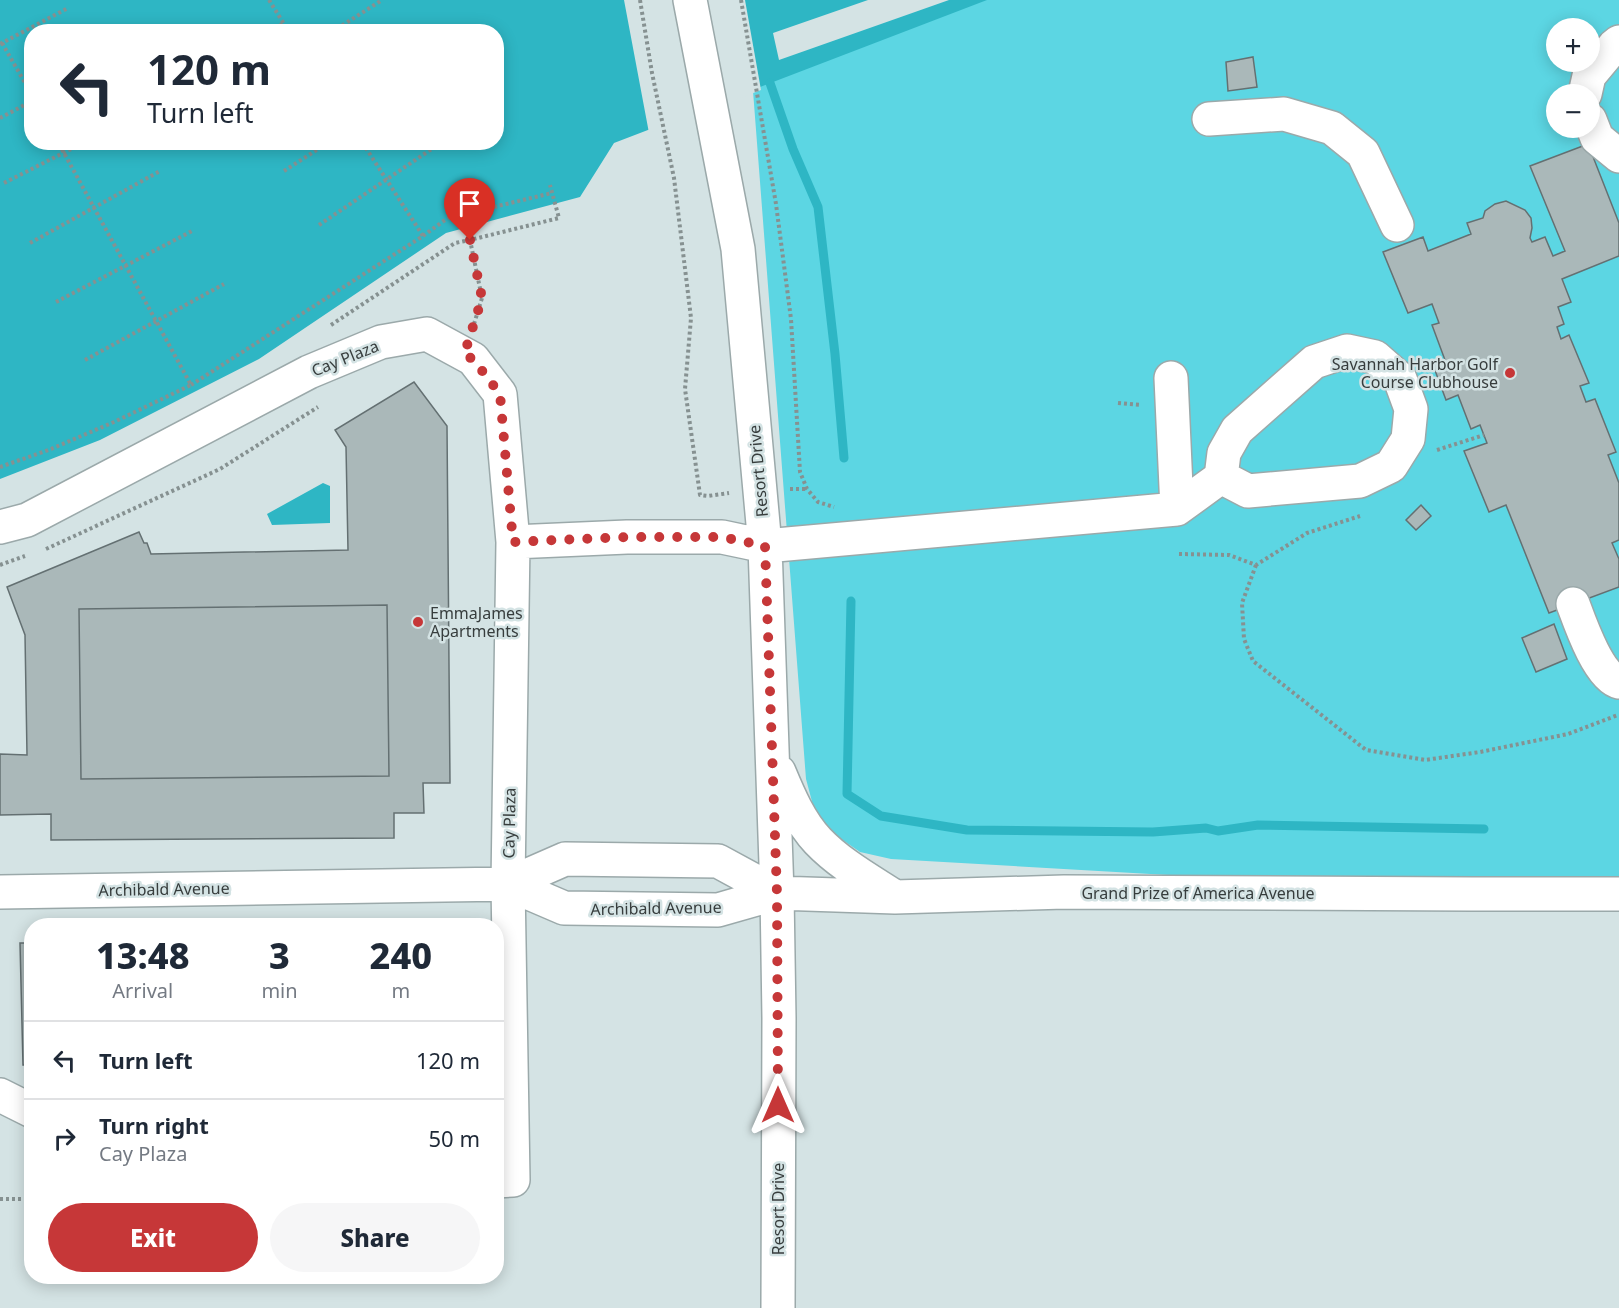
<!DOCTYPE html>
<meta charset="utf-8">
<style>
:root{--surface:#fff;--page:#f6f6f7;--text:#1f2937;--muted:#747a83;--line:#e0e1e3;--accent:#c63738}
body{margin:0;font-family:"Noto Sans",sans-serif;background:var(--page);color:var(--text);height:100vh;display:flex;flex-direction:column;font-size:22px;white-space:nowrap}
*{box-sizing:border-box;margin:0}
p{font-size:20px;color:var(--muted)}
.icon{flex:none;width:33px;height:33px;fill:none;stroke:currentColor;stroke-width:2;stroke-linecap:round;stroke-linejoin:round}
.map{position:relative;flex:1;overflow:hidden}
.panel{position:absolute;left:24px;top:918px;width:480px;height:366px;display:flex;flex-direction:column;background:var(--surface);border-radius:24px;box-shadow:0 3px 15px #0003}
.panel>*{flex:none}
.top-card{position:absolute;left:24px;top:24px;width:480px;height:126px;border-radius:24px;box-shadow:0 3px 15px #0003;background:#fff;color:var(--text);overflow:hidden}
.fabs{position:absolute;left:1546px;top:18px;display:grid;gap:12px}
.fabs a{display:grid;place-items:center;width:54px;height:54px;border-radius:50%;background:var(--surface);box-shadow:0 3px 15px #0003;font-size:30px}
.pin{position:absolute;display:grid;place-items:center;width:51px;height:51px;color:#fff;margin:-62px -26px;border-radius:50% 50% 50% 0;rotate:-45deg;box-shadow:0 0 6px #0007}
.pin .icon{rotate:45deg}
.me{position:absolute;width:66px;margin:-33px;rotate:0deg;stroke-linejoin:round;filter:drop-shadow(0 0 4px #0008)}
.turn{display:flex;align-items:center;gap:21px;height:126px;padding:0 24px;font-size:27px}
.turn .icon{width:78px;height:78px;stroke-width:2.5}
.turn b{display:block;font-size:42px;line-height:51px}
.eta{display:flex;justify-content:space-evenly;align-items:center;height:102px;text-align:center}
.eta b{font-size:36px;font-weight:800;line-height:42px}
.action{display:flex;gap:12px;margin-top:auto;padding:12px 24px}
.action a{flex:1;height:69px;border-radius:36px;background:var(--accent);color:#fff;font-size:24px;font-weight:800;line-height:69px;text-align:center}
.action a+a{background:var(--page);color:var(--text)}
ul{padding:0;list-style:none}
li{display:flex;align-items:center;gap:18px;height:78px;padding:0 24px;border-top:2px solid var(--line)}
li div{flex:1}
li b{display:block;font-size:22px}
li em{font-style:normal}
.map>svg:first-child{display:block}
</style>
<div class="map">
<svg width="1619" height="1308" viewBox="0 0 1619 1308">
<rect width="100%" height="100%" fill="#d4e3e4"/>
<path fill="#5cd6e3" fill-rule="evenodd" d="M746 0H1619V901L891 859 860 852 834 834 814 809 806 779ZM1557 28H1590V62H1557ZM1557 94H1590V128H1557Z"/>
<path fill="#2eb6c4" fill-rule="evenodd" d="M0 0H987L614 143 580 197 446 233 259 359 100 440 0 479ZM32 32H496V142H32Z
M323 483 330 486V523L272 525 267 514Z"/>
<path fill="#d4e3e4" d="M624 0H745L761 90 649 133Z
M868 0H949L779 60 773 33Z"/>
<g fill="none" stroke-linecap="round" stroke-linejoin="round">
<path stroke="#2eb6c4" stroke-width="9" d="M770 83 793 149 818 207 835 354 844 458
M851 601 847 794 881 816 967 830 1153 832 1206 828 1218 831 1258 825 1484 829"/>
</g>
<path fill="#aab8b9" stroke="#647072" stroke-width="1.5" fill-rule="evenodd" d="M1253 57 1257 87 1228 91 1226 62Z
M1588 144 1619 223V256L1562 279 1571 302 1558 307 1564 324 1557 327 1561 339 1569 335 1589 383 1580 386 1586 402 1595 399 1616 452 1608 455 1619 483V540L1612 543 1619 559V587L1549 613 1506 505 1489 512 1464 451 1487 443 1480 425 1471 429 1458 395 1446 400 1433 365 1445 360 1432 325 1439 323 1432 304 1408 313 1383 252 1423 237 1428 251 1471 234 1467 223 1483 218 1485 211 1495 204 1506 201 1525 210 1531 218 1532 228 1530 238 1532 242 1545 237 1553 256 1565 251 1530 166Z
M414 382 447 426 450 783H423L424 813H394V838L51 840V814L0 815V754L27 755 25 635 7 587 139 532 144 543H147L151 554 348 550 346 447 335 430ZM387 605 389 776 81 779 79 609Z
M1421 505 1431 516 1416 530 1406 520Z
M387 605 389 776 81 779 79 609Z
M1554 624 1567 659 1536 672 1522 638Z
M20 943H32V1065H23Z"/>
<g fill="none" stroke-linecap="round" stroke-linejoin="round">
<g stroke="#9ba9aa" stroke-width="36">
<path id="minor" d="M690 0 738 249 765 546 777 893 779 1018 778 1308
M1585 94 1589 76 1614 46 1619 42
M1209 119 1284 114 1332 128 1363 153 1397 225
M1590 120 1597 138 1619 156
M1171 378 1177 509
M0 527 27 520 309 372 381 342 427 334 473 359 500 394 513 542 508 884 513 1180 496 1181
M513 542 627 537H722L765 546 1177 509 1221 477 1224 453 1237 430 1314 362 1347 351 1375 357 1400 379 1411 409 1408 439 1391 466 1360 481 1248 491 1221 477
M1573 604C1580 623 1599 678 1619 682
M779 772C789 796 800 822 818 841 840 864 869 880 895 897
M508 884 564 908 718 910 777 893 895 897 1064 892 1472 894H1619
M0 892 508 884 565 859 718 861 777 893
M0 1095 32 1111"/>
</g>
<path stroke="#869191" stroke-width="4" stroke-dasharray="3 3" stroke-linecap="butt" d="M269 0 289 32
M640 0 652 73 674 178 691 318 685 389 700 495 708 496 729 493
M741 0 776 204 791 319 800 472 807 489 818 502 834 507
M270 32 284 23
M332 32 382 0
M2 43 32 95
M0 44 68 8
M0 118 32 101
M284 171 329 142
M4 183 85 142
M319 225 442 142
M423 236 448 218 552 193
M30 243 160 171
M56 302 192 231
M474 324 482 298 470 240 559 218 550 185
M331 325 455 243 470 240
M85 360 224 284
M191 385 423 236 362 142
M1118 403 1141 405
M1437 450 1484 435
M0 467 51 449 114 422 191 385 58 142
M790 489H807
M46 549 220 469 318 407
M1179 554 1229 555 1256 565 1307 533 1360 516
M0 565 25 556
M1256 565 1242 603 1244 639 1253 661 1366 750 1425 760 1480 752 1568 734 1618 715
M0 1199H32"/>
<use href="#minor" stroke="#fff" stroke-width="33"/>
</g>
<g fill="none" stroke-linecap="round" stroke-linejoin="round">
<path stroke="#c63738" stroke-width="10" stroke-dasharray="0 18" d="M470 240 482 298 464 355 473 359 500 394 513 542 627 537H722L765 546 777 894 778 1105"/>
</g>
<g fill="#c63738" stroke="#d4e3e4" stroke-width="2">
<circle cx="1510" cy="373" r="6"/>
<circle cx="418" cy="622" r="6"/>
</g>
<g text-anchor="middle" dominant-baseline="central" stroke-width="5" stroke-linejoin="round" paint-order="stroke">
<g font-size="16" fill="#373d3d" stroke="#d4e3e4">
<text transform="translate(345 358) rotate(-22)">Cay Plaza</text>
<text transform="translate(758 471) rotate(-95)">Resort Drive</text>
<text transform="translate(509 823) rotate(-89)">Cay Plaza</text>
<text transform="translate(164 889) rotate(-1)">Archibald Avenue</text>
<text x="1198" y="893">Grand Prize of America Avenue</text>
<text transform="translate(656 908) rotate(-1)">Archibald Avenue</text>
<text transform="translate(778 1209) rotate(-90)">Resort Drive</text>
</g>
<g font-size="16" fill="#373d3d" stroke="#d4e3e4" text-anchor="end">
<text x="1498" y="364">Savannah Harbor Golf<tspan x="1498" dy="18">Course Clubhouse</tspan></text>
<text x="430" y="613" text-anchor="start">EmmaJames<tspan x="430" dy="18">Apartments</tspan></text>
</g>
</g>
</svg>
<div class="fabs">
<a>+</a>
<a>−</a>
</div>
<div class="pin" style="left:470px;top:240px;background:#d93025"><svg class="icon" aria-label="arrive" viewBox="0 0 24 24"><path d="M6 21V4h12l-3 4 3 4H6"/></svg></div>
<svg class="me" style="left:778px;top:1105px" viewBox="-20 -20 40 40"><path d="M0-17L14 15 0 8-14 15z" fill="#c63738" stroke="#fff" stroke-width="4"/></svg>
<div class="top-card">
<div class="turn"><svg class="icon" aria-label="left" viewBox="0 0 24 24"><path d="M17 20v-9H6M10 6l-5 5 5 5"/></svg><div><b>120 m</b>Turn left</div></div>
</div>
<section class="panel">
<div class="eta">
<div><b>13:48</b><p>Arrival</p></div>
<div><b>3</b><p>min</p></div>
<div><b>240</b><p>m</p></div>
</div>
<ul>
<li><svg class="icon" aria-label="left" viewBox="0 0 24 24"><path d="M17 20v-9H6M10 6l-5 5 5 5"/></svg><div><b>Turn left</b></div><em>120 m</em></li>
<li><svg class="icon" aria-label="right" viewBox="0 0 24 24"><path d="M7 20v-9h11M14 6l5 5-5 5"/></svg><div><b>Turn right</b><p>Cay Plaza</p></div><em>50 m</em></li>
</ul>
<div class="action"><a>Exit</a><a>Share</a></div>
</section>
</div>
